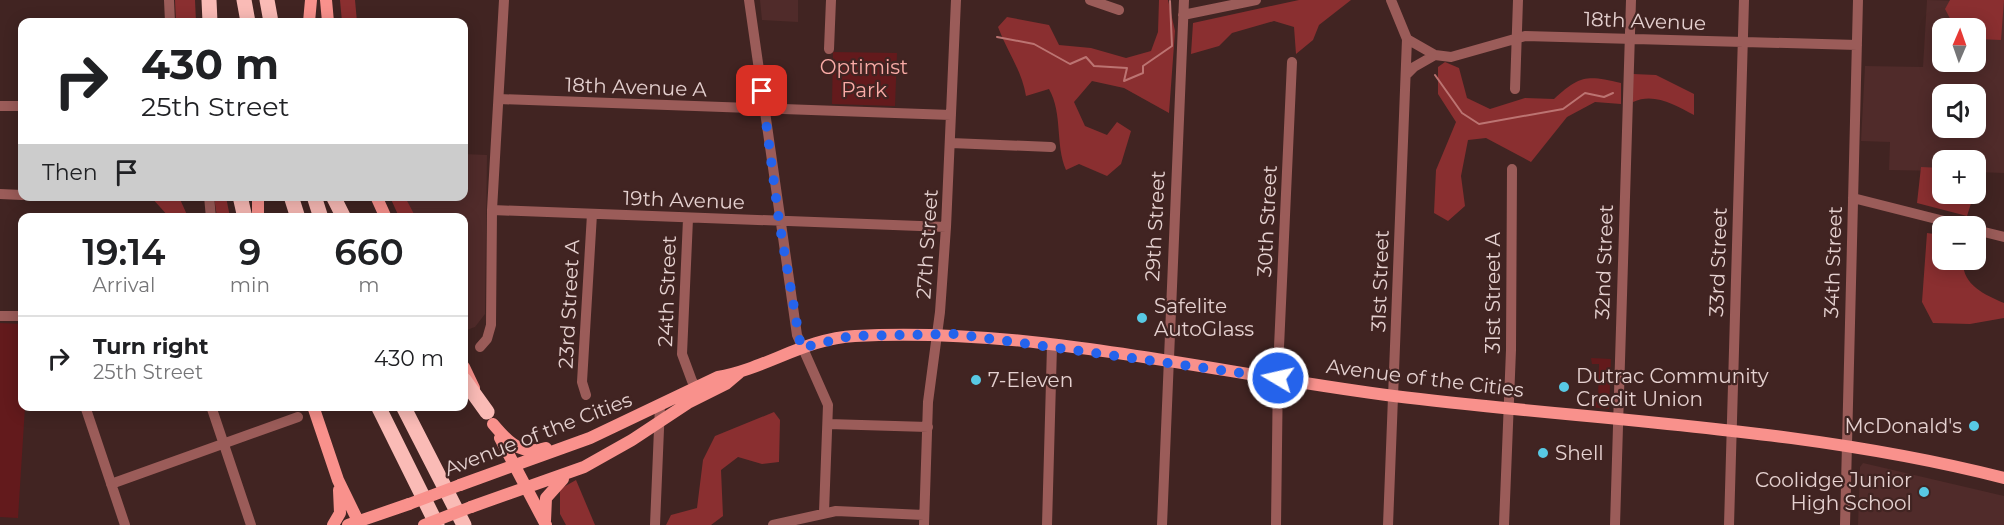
<!DOCTYPE html>
<meta charset="utf-8">
<style>
:root{--surface:#fff;--page:#f2f2f2;--text:#202124;--muted:#757577;--line:#e0e0e0}
body{margin:0;font-family:Montserrat,sans-serif;background:var(--page);color:var(--text);height:100vh;display:flex;flex-direction:column;font-size:22px;white-space:nowrap}
*{box-sizing:border-box;margin:0}
p{font-size:20px;color:var(--muted)}
.icon{flex:none;width:33px;height:33px;fill:none;stroke:currentColor;stroke-width:2;stroke-linecap:round;stroke-linejoin:round}
.map{position:relative;flex:1;overflow:hidden}
.sheet{position:absolute;left:18px;top:213px;width:450px;height:198px;display:flex;flex-direction:column;background:var(--surface);border-radius:12px;box-shadow:0 3px 15px #0003}
.sheet>*{flex:none}
.hud{position:absolute;left:18px;top:18px;width:450px;height:183px;border-radius:12px;box-shadow:0 3px 15px #0003;background:#fff;color:var(--text);overflow:hidden}
.needle{width:39px;rotate:2deg}
.tools{position:absolute;left:1932px;top:18px;display:grid;gap:12px}
.tools a{display:grid;place-items:center;width:54px;height:54px;border-radius:12px;background:var(--surface);box-shadow:0 3px 15px #0003;font-size:30px}
.pin{position:absolute;display:grid;place-items:center;width:51px;height:51px;color:#fff;margin:-26px;border-radius:12px;box-shadow:0 3px 9px #0006}
.me{position:absolute;width:66px;margin:-33px;rotate:279deg;stroke-linejoin:round;filter:drop-shadow(0 0 4px #0008)}
.turn{display:flex;align-items:center;gap:21px;height:126px;padding:0 24px;font-size:27px}
.turn .icon{width:78px;height:78px;stroke-width:2.5}
.turn b{display:block;font-size:42px;line-height:51px}
.then{display:flex;align-items:center;height:57px;padding:0 24px;background:#0003;gap:12px;font-size:22px}
.eta{display:flex;justify-content:space-evenly;align-items:center;height:102px;text-align:center}
.eta b{font-size:36px;font-weight:600;line-height:42px}
ul{padding:0;list-style:none}
li{display:flex;align-items:center;gap:18px;height:84px;padding:0 24px;border-top:2px solid var(--line)}
li div{flex:1}
li b{display:block;font-size:22px}
li em{font-style:normal}
.map>svg:first-child{display:block}
</style>
<div class="map">
<svg width="2004" height="525" viewBox="0 0 2004 525">
<rect width="100%" height="100%" fill="#412422"/>
<path fill="#502b2a" fill-rule="evenodd" d="M760 0H798V22L762 20Z
M1927 0 2004 2V173L1976 172V160H1942V171L1889 170 1890 142 1861 141 1865 66 1923 67ZM1942 28H1976V62H1942ZM1942 94H1976V128H1942Z
M464 154 487 155 485 314 475 327 464 331V218L401 217 390 197 464 196Z
M1863 463 2004 496V525H1858L1860 467Z"/>
<path fill="#631a1c" d="M833 52 897 53 895 106 832 104Z
M0 323 22 324V406L25 407 18 518 0 517Z
M1591 358 1611 359 1609 409 1591 407 1592 403 1598 401 1599 364H1592Z"/>
<path fill="#8a2f30" d="M175 0H195L196 22H176Z
M340 0H355L357 22H342Z
M1159 0H1168L1175 31 1169 113 1124 88 1092 81 1074 102 1085 126 1107 135 1117 122 1131 131 1121 164 1107 176 1079 164 1066 170C1055 144 1063 114 1049 89L1026 96C1022 71 1007 51 998 27L1007 17 1049 25 1059 45 1091 48 1126 58 1151 51 1158 32Z
M1299 0H1351L1319 25 1313 40 1296 54 1294 27 1274 21 1232 33 1219 46 1191 54 1193 23Z
M1950 0H2004L2001 40 1976 39V28H1955L1945 9Z
M1445 62 1459 68 1467 98 1490 109 1525 98 1554 99C1580 75 1587 75 1621 83V104L1595 102 1567 117 1531 162 1486 138 1468 140 1461 176 1465 206 1448 221 1434 213 1436 170 1456 122 1438 94V67Z
M1633 74 1656 75 1694 94V115C1675 105 1654 92 1633 102Z
M1921 167 1942 168V194H1974L1967 216 1917 203Z
M151 197H179L188 217H169Z
M214 197H226L230 217H217Z
M390 197H405L414 214 407 217H399Z
M1927 233 1942 235V260H1963C1962 285 1984 294 2004 303V318L1970 324 1933 323 1922 302Z
M774 412 780 420 779 462 762 464 738 457 721 470 723 516 711 525H666L671 515 697 508 703 460 715 436Z
M576 480 595 525H566L560 514V489Z"/>
<g fill="none" stroke-linecap="round" stroke-linejoin="round">
<path stroke="#bc7472" stroke-width="2" d="M997 37 1034 44 1070 64 1086 57 1094 66 1127 68 1124 81 1143 73V66L1172 46 1170 1
M1435 75 1462 113 1479 124 1563 109 1585 93 1604 97 1613 93"/>
<path stroke="#9b5c59" stroke-width="10" d="M169 0 170 22
M749 0 797 335 828 405 824 512
M1090 0 1119 10
M1391 0 1407 39 1435 55 1451 57 1525 36 1857 45
M1183 15 1256 0
M829 49 831 0
M1406 75 1414 67 1435 55
M1515 89 1518 0
M499 99 951 115
M0 106H22
M951 143 1051 147
M0 194 22 195
M209 196 211 218
M1853 198 1964 226
M492 210 946 227
M688 219 682 354 692 381 701 393
M1976 230 2004 237
M0 316H22
M480 347 487 339 491 325 492 210 504 0
M586 395 582 382 592 214
M85 406 125 525
M211 406 251 525
M828 424 928 427
M111 484 298 417
M655 525 660 405
M773 525 836 511 924 515
M924 525 928 402 940 312 946 227 956 0
M1047 525 1052 346
M1162 525 1184 0
M1276 525 1278 369 1292 62
M1388 525 1407 39
M1504 525 1511 350 1512 169
M1615 525 1631 0
M1729 525 1744 0
M1845 525 1858 0"/>
<path stroke="#f9918c" stroke-width="12" d="M326 0 328 22
M309 22 311 0
M258 196V218
M376 196 386 218
M464 367 474 388
M313 406 338 480 360 525
M493 424C508 442 521 456 546 448
M500 438 546 525
M460 485 590 438 718 377C765 369 806 338 855 336 1033 326 1218 374 1394 396 1597 421 1805 427 2004 478
M471 507 584 467 632 440 688 403 726 384 739 373
M545 521 546 498 563 479
M333 525 340 513 339 490
M348 525 409 504"/>
<path stroke="#fabbb6" stroke-width="15" d="M209 0 210 22
M244 0 248 22
M267 0 271 22
M240 196 245 218
M291 196 298 218
M314 196 321 218
M333 196 344 218
M464 380 487 412
M378 406 437 525
M403 406 464 525"/>
<path stroke="#f9918c" stroke-width="12" d="M409 504 460 485
M424 525 471 507"/>
</g>
<g fill="none" stroke-linecap="round" stroke-linejoin="round">
<path stroke="#2563eb" stroke-width="10" stroke-dasharray="0 18" d="M762 91 779 221 801 348 851 336 955 334 1278 378"/>
</g>
<g fill="#58c9e4" stroke="#412422" stroke-width="2">
<circle cx="1142" cy="318" r="6"/>
<circle cx="976" cy="380" r="6"/>
<circle cx="1564" cy="387" r="6"/>
<circle cx="1974" cy="426" r="6"/>
<circle cx="1543" cy="453" r="6"/>
<circle cx="1924" cy="492" r="6"/>
</g>
<g text-anchor="middle" dominant-baseline="central" stroke-width="4.5" stroke-linejoin="round" paint-order="stroke">
<g font-size="20" fill="#e5d1d0" stroke="#412422">
<text transform="translate(1645 21) rotate(2)">18th Avenue</text>
<text transform="translate(636 87) rotate(2)">18th Avenue A</text>
<text transform="translate(684 200) rotate(2)">19th Avenue</text>
<text transform="translate(1267 221) rotate(-87)">30th Street</text>
<text transform="translate(1155 226) rotate(-87)">29th Street</text>
<text transform="translate(927 244) rotate(-86)">27th Street</text>
<text transform="translate(1604 262) rotate(-88)">32nd Street</text>
<text transform="translate(1718 262) rotate(-88)">33rd Street</text>
<text transform="translate(1833 262) rotate(-88)">34th Street</text>
<text transform="translate(1380 281) rotate(-88)">31st Street</text>
<text transform="translate(667 291) rotate(-88)">24th Street</text>
<text transform="translate(1493 293) rotate(-90)">31st Street A</text>
<text transform="translate(569 304) rotate(-87)">23rd Street A</text>
<text transform="translate(1425 378) rotate(7)">Avenue of the Cities</text>
<text transform="translate(538 434) rotate(-21)">Avenue of the Cities</text>
</g>
<g font-size="20" fill="#f9aba6" stroke="#412422">
<text x="864" y="67">Optimist<tspan x="864" dy="23">Park</tspan></text>
</g>
<g font-size="20" fill="#e5d1d0" stroke="#412422" text-anchor="start">
<text x="1154" y="306">Safelite<tspan x="1154" dy="23">AutoGlass</tspan></text>
<text x="1576" y="376">Dutrac Community<tspan x="1576" dy="23">Credit Union</tspan></text>
<text x="988" y="380">7-Eleven</text>
<text x="1962" y="426" text-anchor="end">McDonald's</text>
<text x="1555" y="453">Shell</text>
<text x="1912" y="480" text-anchor="end">Coolidge Junior<tspan x="1912" dy="23">High School</tspan></text>
</g>
</g>
</svg>
<div class="tools">
<a><svg class="needle" viewBox="-14 -14 28 28"><path d="M0-13l5 13h-10z" fill="#e53935"/><path d="M0 13l5-13h-10z" fill="#757577"/></svg></a>
<a><svg class="icon" aria-label="sound" viewBox="0 0 24 24"><path d="M4 9h4l5-4v14l-5-4H4zM17 9q2 3 0 6"/></svg></a>
<a>+</a>
<a>−</a>
</div>
<div class="pin" style="left:762px;top:91px;background:#d93025"><svg class="icon" aria-label="arrive" viewBox="0 0 24 24"><path d="M6 21V4h12l-3 4 3 4H6"/></svg></div>
<svg class="me" style="left:1278px;top:378px" viewBox="-20 -20 40 40"><circle r="17" fill="#2563eb" stroke="#fff" stroke-width="3"/><path d="M0-11L8 9 0 5-8 9z" fill="#fff"/></svg>
<div class="hud">
<div class="turn"><svg class="icon" aria-label="right" viewBox="0 0 24 24"><path d="M7 20v-9h11M14 6l5 5-5 5"/></svg><div><b>430 m</b>25th Street</div></div>
<div class="then">Then<svg class="icon" aria-label="arrive" viewBox="0 0 24 24"><path d="M6 21V4h12l-3 4 3 4H6"/></svg></div>
</div>
<section class="sheet">
<div class="eta">
<div><b>19:14</b><p>Arrival</p></div>
<div><b>9</b><p>min</p></div>
<div><b>660</b><p>m</p></div>
</div>
<ul>
<li><svg class="icon" aria-label="right" viewBox="0 0 24 24"><path d="M7 20v-9h11M14 6l5 5-5 5"/></svg><div><b>Turn right</b><p>25th Street</p></div><em>430 m</em></li>
</ul>
</section>
</div>
